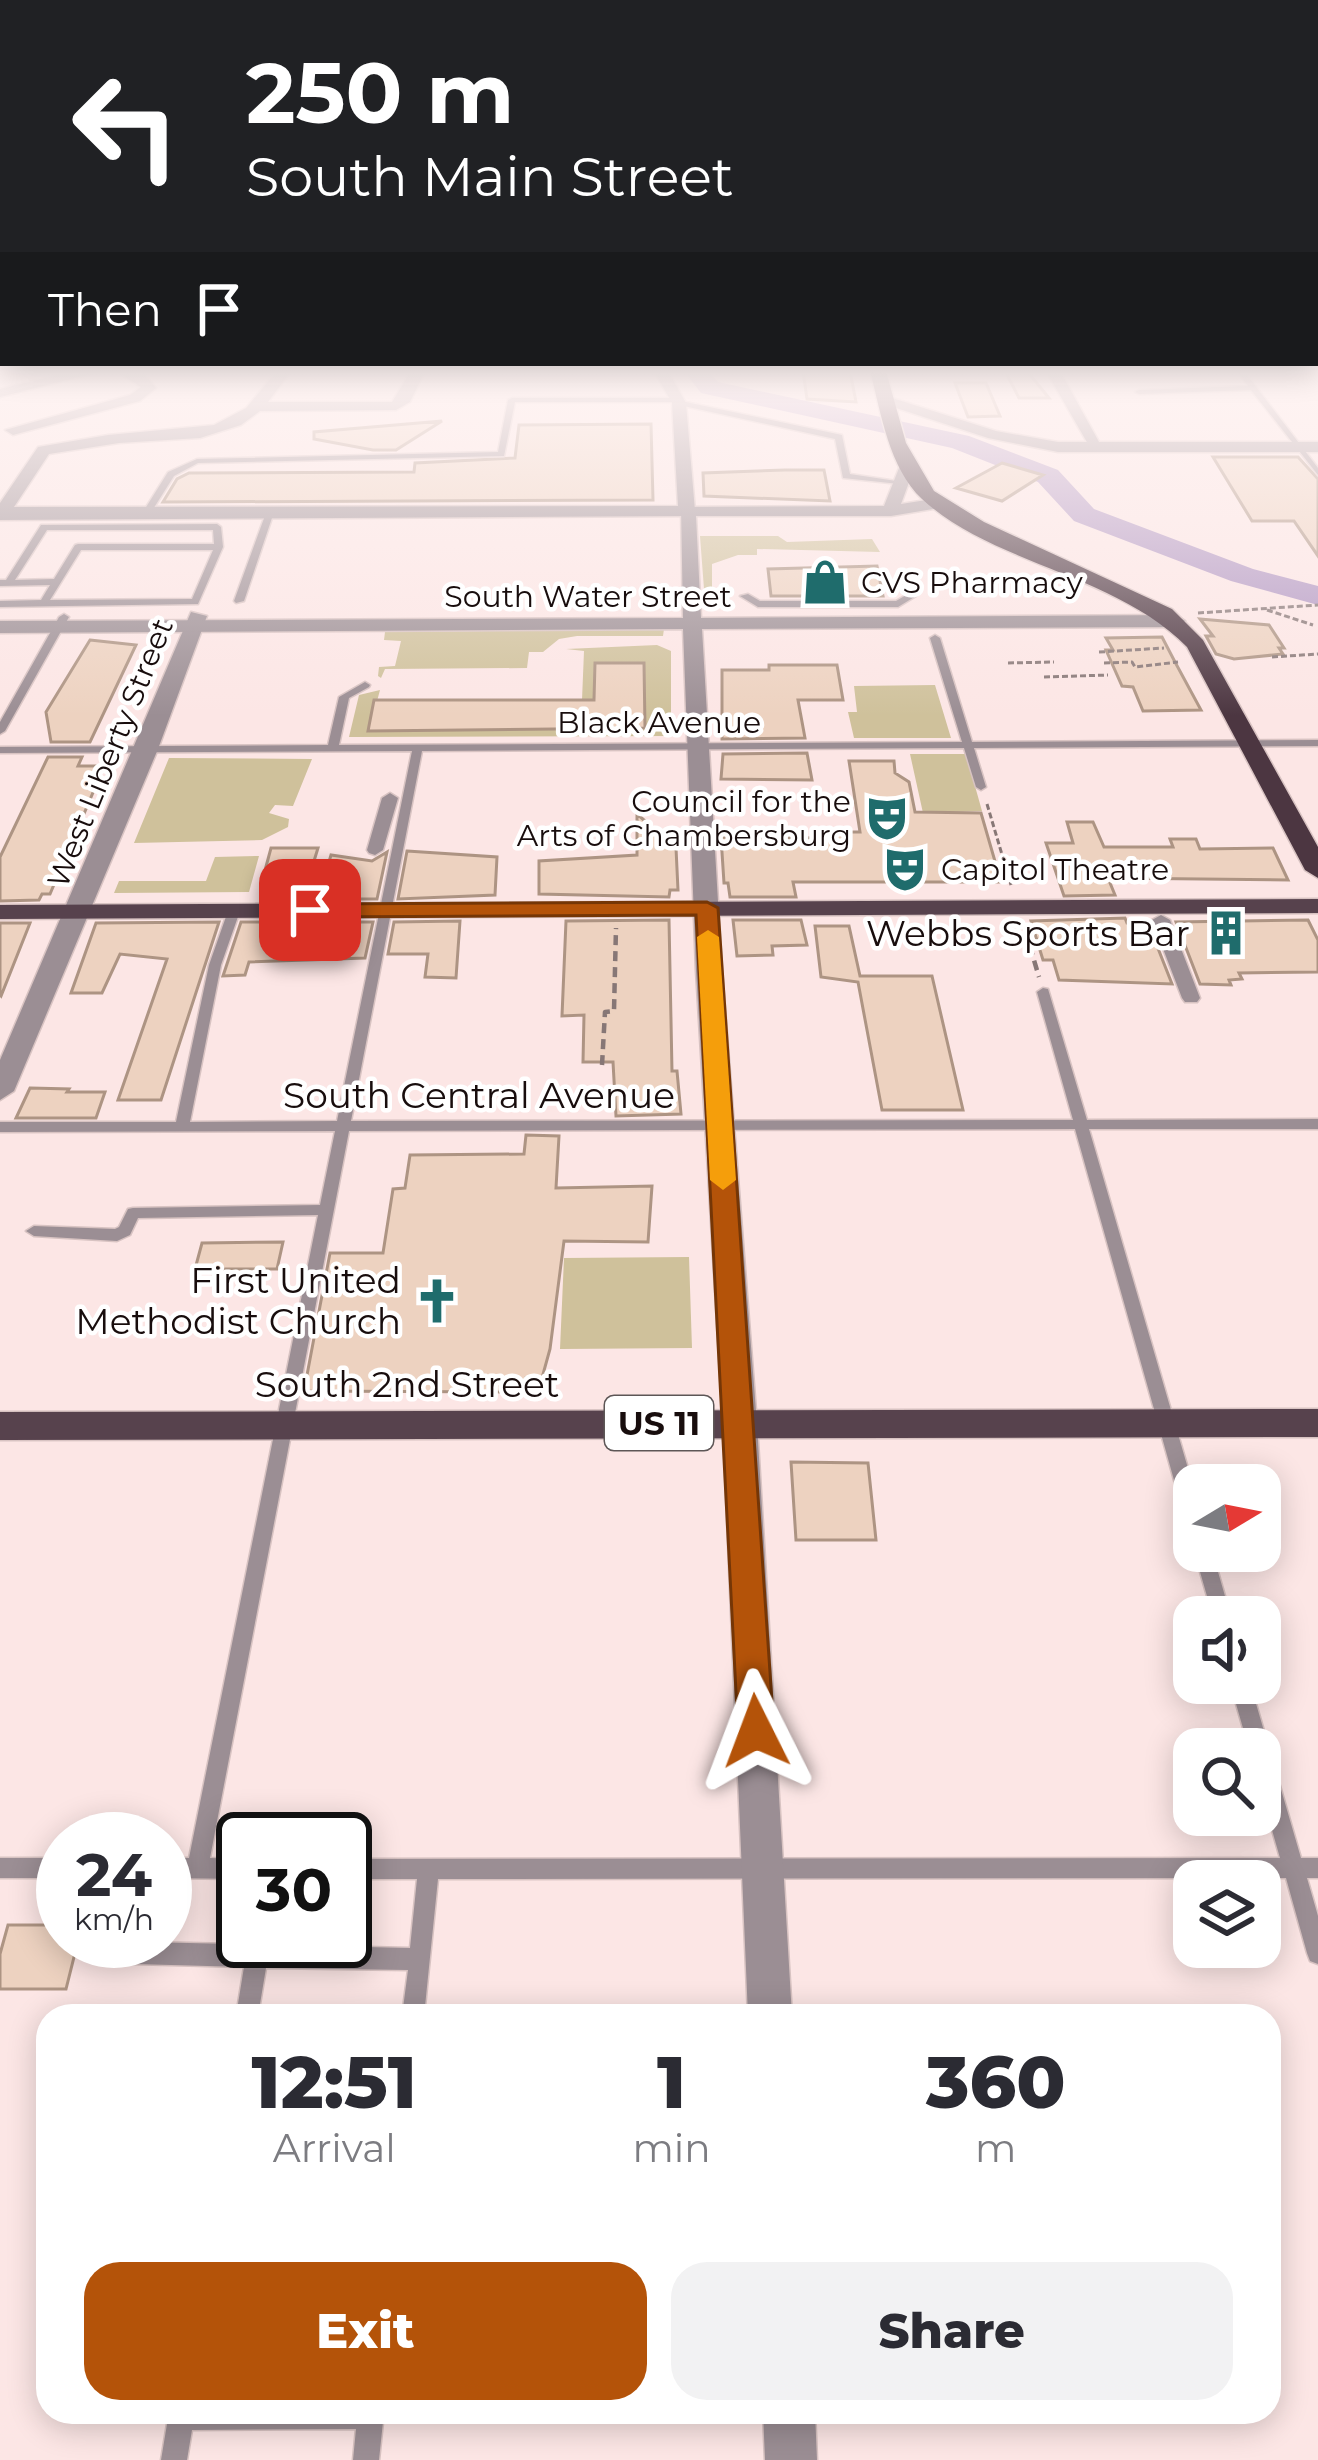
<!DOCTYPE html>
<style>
:root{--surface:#fff;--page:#f2f2f3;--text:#2b2b33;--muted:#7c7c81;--accent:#b45309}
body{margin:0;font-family:Montserrat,sans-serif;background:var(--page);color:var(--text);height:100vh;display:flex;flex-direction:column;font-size:45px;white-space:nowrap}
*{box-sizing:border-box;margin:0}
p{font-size:39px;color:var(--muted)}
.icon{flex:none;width:66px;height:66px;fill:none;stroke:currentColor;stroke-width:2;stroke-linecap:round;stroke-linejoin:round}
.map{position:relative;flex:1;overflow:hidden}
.side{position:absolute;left:36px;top:2004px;width:1245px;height:420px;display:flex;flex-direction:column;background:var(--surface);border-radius:36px;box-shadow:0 6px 30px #0003}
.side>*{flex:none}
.top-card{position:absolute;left:0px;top:0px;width:1320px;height:366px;box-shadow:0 6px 30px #0003;background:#202124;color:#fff;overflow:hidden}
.needle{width:78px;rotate:80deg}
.buttons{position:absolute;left:1173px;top:1464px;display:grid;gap:24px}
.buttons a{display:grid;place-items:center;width:108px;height:108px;border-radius:24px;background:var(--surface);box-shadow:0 6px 30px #0003;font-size:60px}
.speed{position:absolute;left:36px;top:1812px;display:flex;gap:24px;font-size:60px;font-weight:700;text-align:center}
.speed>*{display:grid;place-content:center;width:156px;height:156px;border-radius:50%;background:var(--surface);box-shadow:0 6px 30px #0003;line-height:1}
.speed small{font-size:30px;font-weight:400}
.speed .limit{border:6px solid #111;border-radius:18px;background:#fff;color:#111}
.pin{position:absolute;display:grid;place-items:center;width:102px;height:102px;color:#fff;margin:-51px;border-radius:24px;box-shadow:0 6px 18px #0006}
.me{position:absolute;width:132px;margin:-66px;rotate:357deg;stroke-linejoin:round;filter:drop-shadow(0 0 9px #0008)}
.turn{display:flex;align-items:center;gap:42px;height:252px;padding:0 48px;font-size:54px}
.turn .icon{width:156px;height:156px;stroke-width:2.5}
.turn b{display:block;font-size:84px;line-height:102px}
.then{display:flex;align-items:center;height:114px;padding:0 48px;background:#0003;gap:24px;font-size:45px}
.eta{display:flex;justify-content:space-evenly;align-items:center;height:204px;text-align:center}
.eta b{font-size:72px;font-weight:800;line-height:84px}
.cta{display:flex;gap:24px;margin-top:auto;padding:24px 48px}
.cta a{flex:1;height:138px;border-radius:36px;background:var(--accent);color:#fff;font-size:48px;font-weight:800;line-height:138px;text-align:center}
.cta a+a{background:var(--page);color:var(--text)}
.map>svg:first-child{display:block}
</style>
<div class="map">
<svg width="1318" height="2460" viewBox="0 0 1318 2460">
<rect width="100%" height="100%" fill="#fce6e5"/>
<path fill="#cfc19b" d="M700 536H778L787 542 872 539 880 552 757 549V555H738L712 564V588L704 589Z
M664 629 663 636H577L559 639 543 652H529L527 668 385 669 381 678 378 676 379 667 395 666 401 641 384 640 385 632Z
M657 645 671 651V736L349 737 359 695 380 690 369 731 644 728 595 663 594 699 582 700 584 651 566 649Z
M935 685 951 738H854L848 712H857L854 686Z
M910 754H966L982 811 950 812V821L923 813Z
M169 758 312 759 293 806 275 805 269 813 289 819 288 827 262 840 134 843Z
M259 856 249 892 114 893 119 881H206L215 857Z
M689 1257 692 1348 560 1349 564 1258Z"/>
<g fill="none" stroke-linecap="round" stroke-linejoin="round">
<path fill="#b197c3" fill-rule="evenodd" d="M684 371H709L718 382 969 436 1058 470 1094 509 1253 569 1318 586V605L1231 581 1074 521 1038 482 952 448 701 393Z"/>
</g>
<path fill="#edd2c0" stroke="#ad9483" stroke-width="3" d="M803 371H850L856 402 807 399Z
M1005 371H1027L1049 398H1019Z
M955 383H986L1000 416 968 417Z
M442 421 396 450H373L314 439V432Z
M651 424 653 500 163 502 177 479 189 473 414 472 415 463 515 458 519 425Z
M1213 457H1298L1318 479V556L1294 521H1252Z
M1002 463 1043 475 1002 501 956 488Z
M785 470H824L830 501 704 496 703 473Z
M877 566 883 596H771L768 569Z
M1200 619 1269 625 1284 648H1279L1283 654 1234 659 1216 654 1206 636H1213Z
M1162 637 1175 662 1201 710 1143 711 1133 687 1122 686 1106 650H1113L1106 638Z
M90 640 136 645 90 742H51L46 712Z
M595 663H644L645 728 368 731 374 700H594Z
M769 665H837L843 700H798L805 738 722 739V670H769Z
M807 753 812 780 721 779 723 754Z
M48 757H82L78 766H100L89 783H97L50 894H42L39 900 0 901V857Z
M849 761H894L895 773 909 782 915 812 981 813 1001 882H793L796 897H730L728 883H724L721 837 822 838 823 832H860Z
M637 814 676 848 678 890H670L669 897 539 894V861L637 855Z
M1067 822H1093L1104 847H1173L1170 839H1196L1200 849 1273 848 1288 880 1108 878 1115 895 1064 896 1046 843H1073Z
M271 848H318L310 874H264Z
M407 851 497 857 495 895 398 899Z
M387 852 377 899H318L331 855 372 861Z
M1125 918 1127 923H1148L1172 984 1059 980 1053 960H1043L1031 921Z
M669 920 672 1071H677L681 1114 616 1116 613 1062H583L584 1015 562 1016 566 921Z
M733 920H801L807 945 772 946 773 955 737 956Z
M1308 920 1318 940V972L1239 973 1242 979 1229 980 1231 985 1200 984 1176 922Z
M460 921 456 978 425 977 428 954H388L394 922Z
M219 922 161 1100H118L167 959 120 954 102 993H71L96 923Z
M241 922H373L365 958 249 962 245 975 223 976Z
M0 923H30L1 996 0 995Z
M815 926H849L860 976H932L963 1110H882L858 982 821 977Z
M30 1088 69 1089 67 1092H105L96 1118H16Z
M526 1135 559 1136 556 1188 652 1186 648 1242 564 1241 550 1349 542 1378H526L525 1392 304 1391 330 1253H383L393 1189 405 1188 410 1155 524 1154Z
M283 1242 277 1269H195L202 1243Z
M791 1462 868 1463 876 1540H796Z
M8 1925H63V1941H78L66 1989H0V1954Z"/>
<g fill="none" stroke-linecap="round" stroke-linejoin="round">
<g stroke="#d8c3c2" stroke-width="3">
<path id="service" d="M1237 371H1244L1318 468V475L1251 390 1139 394 1135 392 1139 390 1248 386Z
M512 398H678L681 401 842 435 850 474 903 482 899 484 843 478 835 439 679 405 676 402H515L504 456 198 463 174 476 150 514 143 512 168 472 197 459 498 452 508 400Z
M267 510 274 512 244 601 236 603 234 601Z
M217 524 221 527 223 547 198 604 0 607V601L41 600 50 585 0 586V580H6L41 525ZM47 530H213L214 544H78L75 545 54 579 15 580ZM81 550H213L192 599 50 600Z
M913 591 918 594 916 596 898 607H758L740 596 748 594 760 601H896Z
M64 614 69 617 5 731 0 734V722L59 617Z
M935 635 940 638 972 742 1318 740V746L974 748 986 787 981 790 976 787 964 748 422 751 351 1121 1073 1120 1037 992 1043 988 1048 989 1087 1120 1318 1119V1129H1089L1194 1489V1527L1188 1524 1185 1519 1075 1129 349 1131 210 1858 243 1859V1879L165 1878V1858H189L318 1215 138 1218 130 1235 117 1241 34 1236 26 1231 34 1226 115 1229 119 1227 128 1209 133 1208 320 1205 335 1131 0 1132V1122H176L209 965 228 911 234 907 240 911 221 965 190 1122 337 1121 412 751 0 753V747L328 745 339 697 365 682 370 685 369 687 349 698 339 745 962 742 930 638Z
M1194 1551H1212L1231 1617H1213Z
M1230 1683H1250L1301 1858H1318V1878H1307L1318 1916V1964L1310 1961 1307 1953 1286 1878 438 1879 424 2016H402L408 1970 266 1968 258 2016H236L244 1967 98 1963 90 1960 87 1952 90 1944 98 1941 410 1948 417 1879H345V1859L1280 1858 1260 1788V1749H1249Z
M0 1858H63V1878H0Z
M169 2412H384L379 2460H353L356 2429 192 2430 187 2460H161Z"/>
</g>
<g stroke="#d8c3c2" stroke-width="3">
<path id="pedestrian" d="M390 793 398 798 383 850 375 855 369 853 367 850 382 798Z
M1161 915 1170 920 1200 998 1197 1002H1185L1182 998 1152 920Z"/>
</g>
<g stroke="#d8c3c2" stroke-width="3">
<path id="minor" d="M74 371H102L0 397V389Z
M116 371 143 372 156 388 140 401 13 435 5 430 130 395 141 387Z
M277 371H291L268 402H392L411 371H425L410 402 396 410 260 411 241 425 200 438 119 443 49 454 14 507 678 506 672 403 654 371H668L686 403 695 511 687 516 0 520V503L38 447 108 435 214 425 246 408Z
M1046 371H1060L1104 451H1092Z
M191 612 207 616 158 749 14 1091 0 1100V1060Z
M740 1410 752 1414 757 1424 792 2016H748L723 1424 728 1414Z
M763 2412H815L817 2460H765Z"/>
</g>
<g stroke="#d8c3c2" stroke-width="3">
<path id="tertiary" d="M886 396 996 431 1058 442H1318V452H1058L988 438 881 403Z
M907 461 915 466 901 504 939 498 945 499V507L891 516H696L701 618 1176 615 1185 621 1176 627 702 629 722 970 757 1424 752 1434 740 1438 728 1434 723 1424 696 970 683 629 0 633V621L683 618 681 507 884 506 901 463Z"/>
</g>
<g stroke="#d8c3c2" stroke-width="3">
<path id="primary" d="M1318 899V913L0 919V905Z
M1318 1409V1437L0 1440V1412Z"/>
</g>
<g stroke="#d8c3c2" stroke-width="3">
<path id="trunk" d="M870 371H886L906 443 934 491 984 522 1172 609 1203 640 1318 847V878L1305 870 1187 647C1115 574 994 565 922 499 889 468 881 413 870 371Z"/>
</g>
<path stroke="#877776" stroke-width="3" stroke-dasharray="6 3" stroke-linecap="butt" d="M1267 610 1313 625
M1198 613 1318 605
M1099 652 1164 648
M1272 657 1318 654
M1008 663 1054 662
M1104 663 1132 662 1135 667 1178 662
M1044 677 1108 675
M987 804 1011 885"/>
<path stroke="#877776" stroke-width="4.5" stroke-dasharray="10 6" stroke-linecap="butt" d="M1025 930 1039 977
M602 1065 605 1012 614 1011 616 928"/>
<use href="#service" fill="#9b8e94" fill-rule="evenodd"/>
<use href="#pedestrian" fill="#9b8e94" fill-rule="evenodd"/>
<use href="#minor" fill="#9b8e94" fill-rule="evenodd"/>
<use href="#tertiary" fill="#9b8e94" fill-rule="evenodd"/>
<use href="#primary" fill="#57424d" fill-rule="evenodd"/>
<use href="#trunk" fill="#4c3641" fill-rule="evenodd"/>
</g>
<linearGradient id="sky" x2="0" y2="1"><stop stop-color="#92a8d9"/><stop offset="0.52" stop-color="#fef4f3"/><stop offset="1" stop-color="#fef4f3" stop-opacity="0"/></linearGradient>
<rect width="1318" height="716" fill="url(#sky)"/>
<path fill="#b45309" stroke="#753606" stroke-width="3" d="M707 902 718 908 774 1731 769 1743 756 1748 743 1743 738 1731 696 915 310 917 299 910 310 904Z"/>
<path fill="#f59e0b" d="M708 930 719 937 736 1180 723 1190 710 1180 697 937Z"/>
<defs>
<g id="shop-bare" transform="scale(3.6)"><path d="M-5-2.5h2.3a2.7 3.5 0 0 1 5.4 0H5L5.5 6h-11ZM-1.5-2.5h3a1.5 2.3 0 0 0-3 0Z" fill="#1f6c6c" stroke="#fff" stroke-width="2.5" paint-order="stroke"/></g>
<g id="theatre-bare" transform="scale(3.6)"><path d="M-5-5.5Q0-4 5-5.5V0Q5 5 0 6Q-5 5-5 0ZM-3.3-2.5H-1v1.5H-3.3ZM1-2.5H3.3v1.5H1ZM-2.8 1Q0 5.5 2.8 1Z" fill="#1f6c6c" stroke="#fff" stroke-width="2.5" paint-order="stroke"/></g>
<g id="building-bare" transform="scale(3.6)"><path d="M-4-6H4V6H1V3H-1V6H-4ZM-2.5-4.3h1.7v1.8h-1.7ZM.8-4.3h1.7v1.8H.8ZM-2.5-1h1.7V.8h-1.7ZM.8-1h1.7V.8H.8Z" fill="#1f6c6c" stroke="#fff" stroke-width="2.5" paint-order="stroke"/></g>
<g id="church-bare" transform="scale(3.6)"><path d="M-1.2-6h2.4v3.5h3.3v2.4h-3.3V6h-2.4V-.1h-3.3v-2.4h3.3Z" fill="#1f6c6c" stroke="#fff" stroke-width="2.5" paint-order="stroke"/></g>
</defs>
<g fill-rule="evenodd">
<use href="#shop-bare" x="825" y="582"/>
<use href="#theatre-bare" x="887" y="818"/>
<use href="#theatre-bare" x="905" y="869"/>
<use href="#building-bare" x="1226" y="933"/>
<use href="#church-bare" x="437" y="1301"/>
</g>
<g text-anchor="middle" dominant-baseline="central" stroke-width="9" stroke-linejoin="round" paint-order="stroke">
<g font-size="30" fill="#180d0d" stroke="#fff" text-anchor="start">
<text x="861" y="582">CVS Pharmacy</text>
<text x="851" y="801" text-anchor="end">Council for the<tspan x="851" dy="34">Arts of Chambersburg</tspan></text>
<text x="941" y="869">Capitol Theatre</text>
</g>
<g font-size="30" fill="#180d0d" stroke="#fff">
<text x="588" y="596">South Water Street</text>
<text x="659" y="722">Black Avenue</text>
<text transform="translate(110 753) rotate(-68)">West Liberty Street</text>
</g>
<rect fill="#fff" stroke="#5d5656" stroke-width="3" x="605" y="1396" width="108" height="54" rx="9"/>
<g font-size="33" font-weight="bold" fill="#180d0d">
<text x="659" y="1423">US 11</text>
</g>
<g font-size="36" fill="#180d0d" stroke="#fff" text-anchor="end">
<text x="1190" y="933">Webbs Sports Bar</text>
<text x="401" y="1280">First United<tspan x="401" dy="41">Methodist Church</tspan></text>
</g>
<g font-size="36" fill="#180d0d" stroke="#fff">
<text x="479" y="1095">South Central Avenue</text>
<text x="407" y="1384">South 2nd Street</text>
</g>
</g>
</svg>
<div class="buttons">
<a><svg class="needle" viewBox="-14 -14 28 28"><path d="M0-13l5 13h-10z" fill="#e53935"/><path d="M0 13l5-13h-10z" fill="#7c7c81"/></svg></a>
<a><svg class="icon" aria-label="sound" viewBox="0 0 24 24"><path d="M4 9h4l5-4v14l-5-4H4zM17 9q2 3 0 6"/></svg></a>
<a><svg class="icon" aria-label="search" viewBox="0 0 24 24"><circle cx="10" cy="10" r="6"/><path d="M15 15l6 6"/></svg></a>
<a><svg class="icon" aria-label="layers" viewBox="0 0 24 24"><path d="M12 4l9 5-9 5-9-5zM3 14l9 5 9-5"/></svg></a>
</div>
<div class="speed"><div>24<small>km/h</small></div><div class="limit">30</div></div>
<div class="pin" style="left:310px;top:910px;background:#d93025"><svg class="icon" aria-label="arrive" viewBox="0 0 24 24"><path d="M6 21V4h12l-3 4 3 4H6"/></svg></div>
<svg class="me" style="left:756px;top:1731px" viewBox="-20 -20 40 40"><path d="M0-17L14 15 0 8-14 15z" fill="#b45309" stroke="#fff" stroke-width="4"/></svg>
<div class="top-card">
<div class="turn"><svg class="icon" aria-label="left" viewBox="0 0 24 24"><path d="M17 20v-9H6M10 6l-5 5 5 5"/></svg><div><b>250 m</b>South Main Street</div></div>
<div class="then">Then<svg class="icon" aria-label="arrive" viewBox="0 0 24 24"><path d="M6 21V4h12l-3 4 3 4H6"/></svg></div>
</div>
<section class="side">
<div class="eta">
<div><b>12:51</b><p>Arrival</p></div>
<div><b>1</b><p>min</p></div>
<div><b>360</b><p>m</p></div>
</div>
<div class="cta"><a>Exit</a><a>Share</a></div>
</section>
</div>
